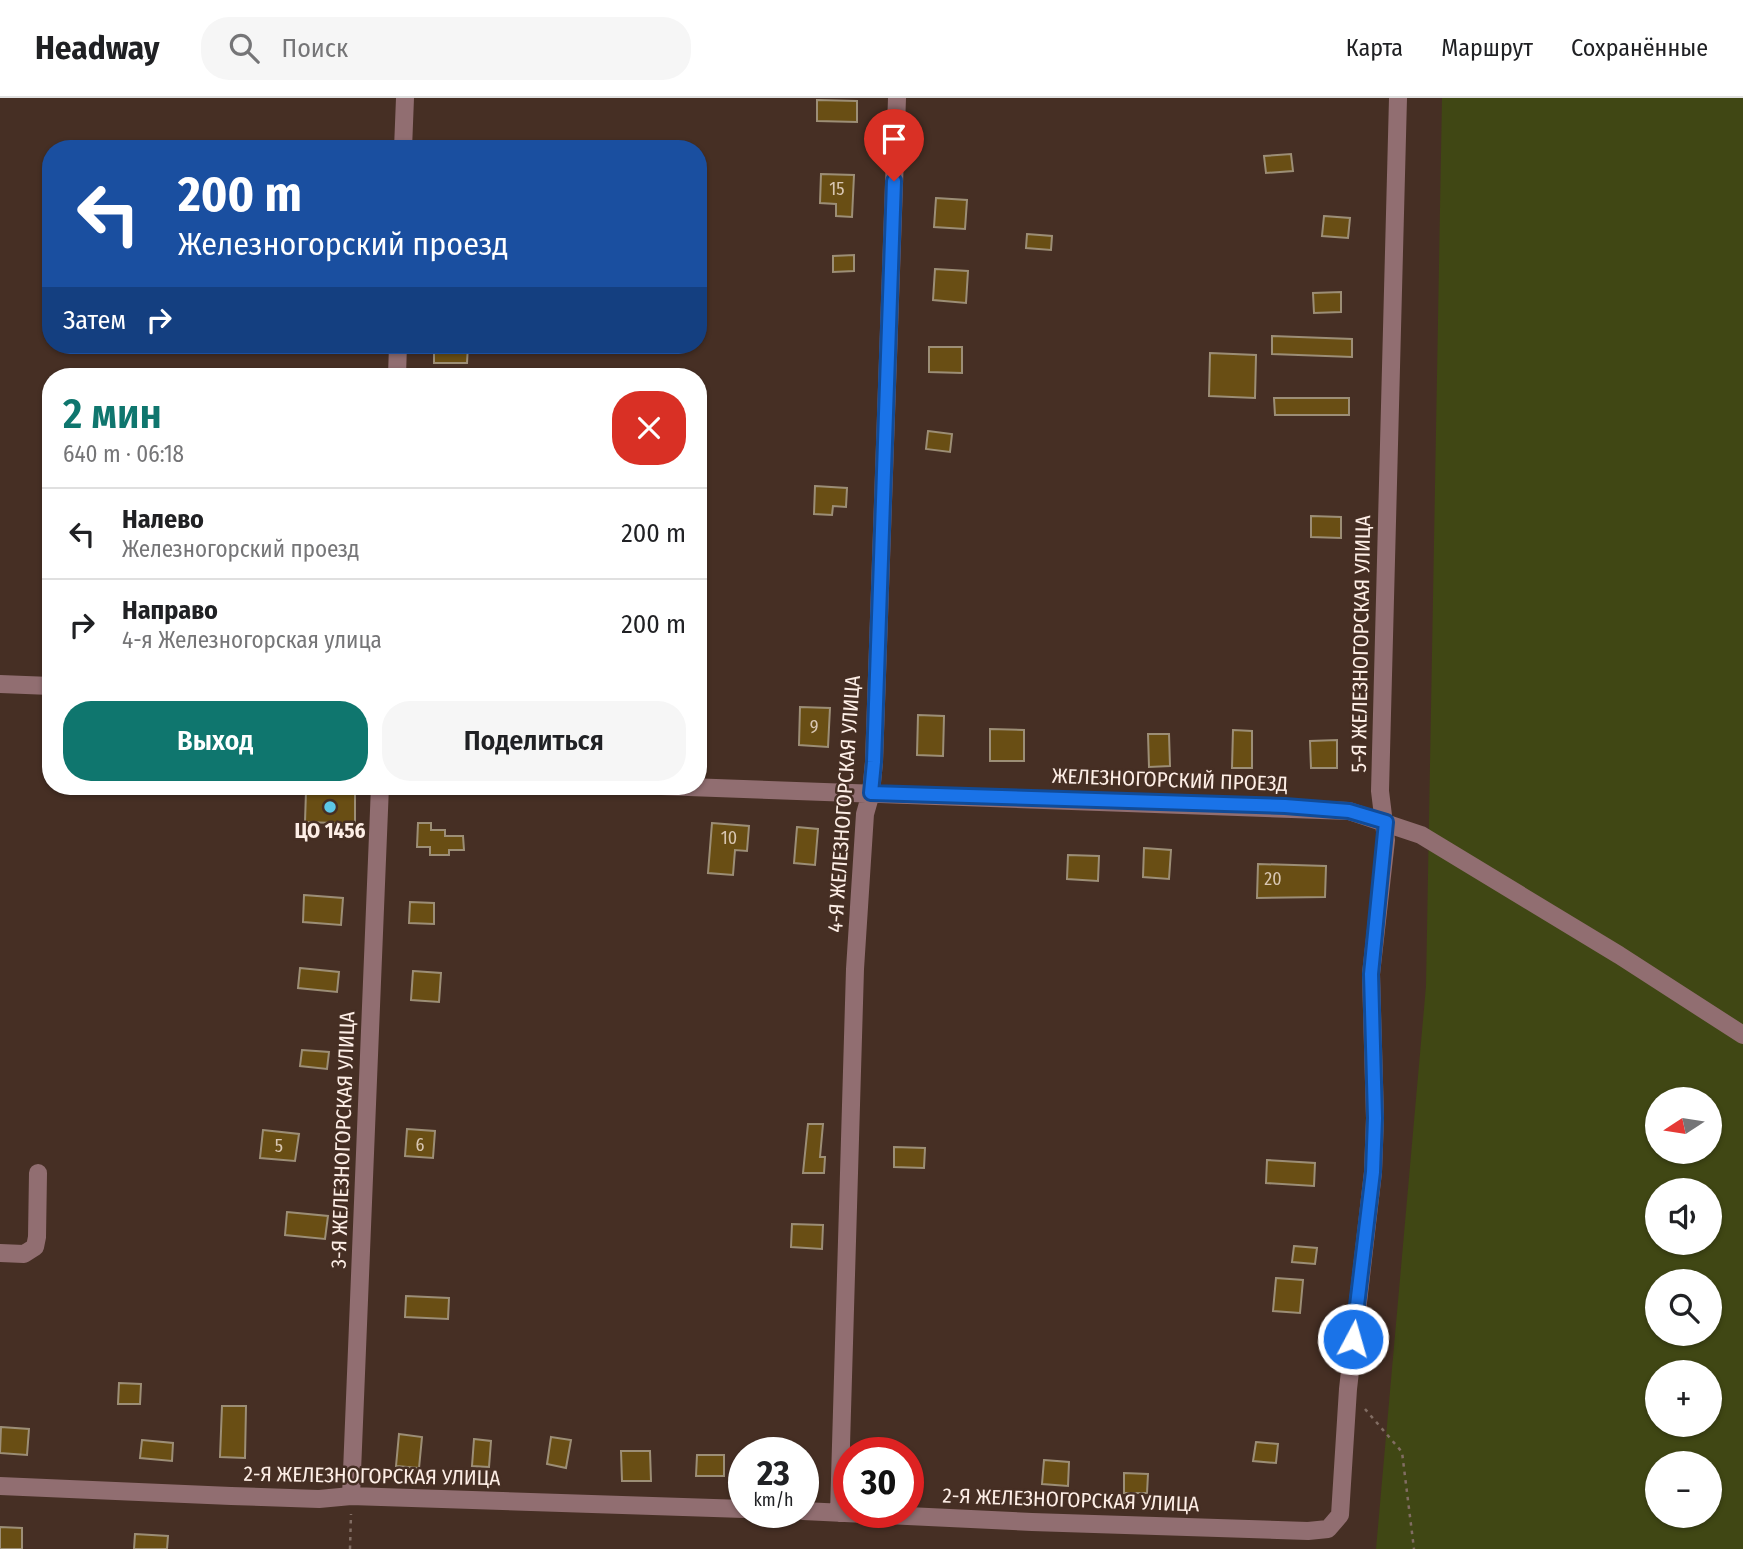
<!DOCTYPE html>
<html lang="ru">
<meta charset="utf-8">
<style>
:root{--surface:#fff;--page:#f6f6f6;--text:#202124;--muted:#757577;--line:#e0e0e0;--accent:#0f766e}
body{margin:0;font-family:"Fira Sans Condensed",sans-serif;background:var(--page);color:var(--text);height:100vh;display:flex;flex-direction:column;font-size:26px;white-space:nowrap}
*{box-sizing:border-box;margin:0}
p{font-size:23px;color:var(--muted)}
.icon{flex:none;width:38px;height:38px;fill:none;stroke:currentColor;stroke-width:2;stroke-linecap:round;stroke-linejoin:round}
.map{position:relative;flex:1;overflow:hidden}
.drawer{position:absolute;left:42px;top:270px;width:665px;height:427px;display:flex;flex-direction:column;background:var(--surface);border-radius:28px;box-shadow:0 2px 5px #0004}
.drawer>*{flex:none}
.hud{position:absolute;left:42px;top:42px;width:665px;height:214px;border-radius:28px;box-shadow:0 2px 5px #0004;background:#1a4fa0;color:#fff;overflow:hidden}
.needle{width:46px;rotate:258deg}
.controls{position:absolute;left:1645px;top:989px;display:grid;gap:14px}
.controls a{display:grid;place-items:center;width:77px;height:77px;border-radius:50%;background:var(--surface);box-shadow:0 2px 5px #0004;font-size:35px}
.speed{position:absolute;left:728px;top:1339px;display:flex;gap:14px;font-size:35px;font-weight:700;text-align:center}
.speed>*{display:grid;place-content:center;width:91px;height:91px;border-radius:50%;background:var(--surface);box-shadow:0 2px 5px #0004;line-height:1}
.speed small{font-size:18px;font-weight:400}
.speed .limit{border:10px solid #d22;background:#fff;color:#111}
.pin{position:absolute;display:grid;place-items:center;width:60px;height:60px;color:#fff;margin:-72px -30px;border-radius:50% 50% 50% 0;rotate:-45deg;box-shadow:0 0 7px #0007}
.pin .icon{rotate:45deg}
.me{position:absolute;width:77px;margin:-38px;rotate:6deg;stroke-linejoin:round;filter:drop-shadow(0 0 5px #0008)}
.turn{display:flex;align-items:center;gap:24px;height:147px;padding:0 21px;font-size:32px}
.turn .icon{width:91px;height:91px;stroke-width:2.5}
.turn b{display:block;font-size:49px;line-height:60px}
.then{display:flex;align-items:center;height:66px;padding:0 21px;background:#0003;gap:14px;font-size:26px}
.round{display:grid;place-items:center;flex:none;width:74px;height:74px;border-radius:28px;background:var(--page)}
.headline{display:flex;align-items:center;justify-content:space-between;height:119px;padding:0 21px}
h1{font-size:42px;font-weight:600;line-height:52px;color:var(--accent)}
.action{display:flex;gap:14px;margin-top:auto;padding:14px 21px}
.action a{flex:1;height:80px;border-radius:28px;background:var(--accent);color:#fff;font-size:28px;font-weight:600;line-height:80px;text-align:center}
.action a+a{background:var(--page);color:var(--text)}
ul{padding:0;list-style:none}
li{display:flex;align-items:center;gap:21px;height:91px;padding:0 21px;border-top:2px solid var(--line)}
li div{flex:1}
li b{display:block;font-size:26px}
li em{font-style:normal}
header{display:flex;align-items:center;gap:42px;box-sizing:border-box;height:98px;padding:0 35px;background:var(--surface);border-bottom:2px solid var(--line)}
header strong{font-size:33px}
nav{display:flex;gap:38px;margin-inline-start:auto;font-size:24px}
.search{width:490px;height:63px;background:var(--page);display:flex;align-items:center;gap:18px;box-sizing:border-box;padding:0 24px;border-radius:28px;color:var(--muted);font-size:26px}
.map>svg:first-child{display:block}
</style>
<header>
<strong>Headway</strong>
<div class="search"><svg class="icon" aria-label="search" viewBox="0 0 24 24"><circle cx="10" cy="10" r="6"/><path d="M15 15l6 6"/></svg>Поиск</div>
<nav><a>Карта</a><a>Маршрут</a><a>Сохранённые</a></nav>
</header>
<div class="map">
<svg width="1743" height="1451" viewBox="0 0 1743 1451">
<rect width="100%" height="100%" fill="#462f24"/>
<path fill="#404714" fill-rule="evenodd" d="M1442 0H1743V1451H1376L1426 888ZM1657 1001H1710V1054H1657ZM1657 1092H1710V1144H1657ZM1657 1183H1710V1236H1657ZM1657 1274H1710V1326H1657ZM1657 1365H1710V1418H1657Z"/>
<path fill="#694e14" stroke="#9c8e76" stroke-width="2" d="M817 2 857 3V24L817 23Z
M1291 56 1293 73 1266 75 1264 58Z
M821 76 854 77 852 119 836 118V106L820 105Z
M936 100 967 102 965 131 934 129Z
M1324 118 1350 120 1348 140 1322 138Z
M1027 136 1052 138 1051 152 1026 150Z
M854 157V173L833 174V158Z
M935 171 968 173 966 205 933 202Z
M1341 194V214L1314 215 1313 195Z
M1272 238 1352 241V259L1272 256Z
M434 247H468L467 265H434Z
M929 249H962V275L929 274Z
M1210 255 1256 257 1255 300 1209 298Z
M1274 300H1349V317H1275Z
M928 333 952 336 950 354 926 351Z
M815 388 847 390 846 409 833 408 832 417 814 416Z
M1311 418 1341 419V440L1311 439Z
M800 609 830 610 828 649 799 647Z
M918 617 944 618 943 658 917 657Z
M990 631 1024 632V663H990Z
M1233 632 1252 633V670H1232Z
M1148 636H1169L1170 668 1149 669Z
M1337 642V670H1311L1310 643Z
M335 688H355V734L334 733V725L305 724 306 693 335 694Z
M418 725H431V732H445V738H463L464 752H449V757H430V749H417Z
M712 725 749 728 747 753 735 752 733 777 708 775Z
M797 729 818 731 815 767 794 765Z
M1144 750 1171 752 1169 781 1143 779Z
M1068 757 1099 758 1098 783 1067 781Z
M1258 766 1326 768 1325 799 1257 800Z
M304 797 343 800 341 827 303 824Z
M410 804 434 805V826L409 825Z
M300 870 339 874 337 894 298 890Z
M413 873 441 875 439 904 411 902Z
M302 952 329 954 327 971 300 968Z
M808 1026H823L820 1059H825L824 1075H803Z
M407 1031 435 1033 433 1060 405 1058Z
M263 1032 299 1036 295 1063 260 1060Z
M894 1049 925 1050 924 1070 894 1069Z
M1267 1062 1315 1065 1314 1088 1266 1085Z
M287 1114 328 1118 325 1141 285 1137Z
M792 1126 823 1127 822 1151 791 1149Z
M1294 1148 1317 1150 1315 1166 1292 1164Z
M1276 1180 1303 1182 1300 1215 1273 1213Z
M406 1198 449 1200 448 1221 405 1219Z
M119 1285 141 1286 140 1306H118Z
M222 1308H246L245 1360 220 1359Z
M1 1329 29 1331 27 1357 0 1355Z
M399 1336 422 1339 419 1370 396 1368Z
M551 1339 571 1342 566 1370 547 1366Z
M474 1341 491 1343 489 1369 472 1368Z
M142 1342 173 1345 172 1363 140 1360Z
M1256 1344 1278 1346 1276 1365 1253 1363Z
M621 1353H650L651 1383H622Z
M697 1357H724V1378H696Z
M1044 1362 1069 1364 1068 1388 1042 1386Z
M1124 1375 1148 1376 1147 1395H1124Z
M0 1429 22 1430V1451H0Z
M135 1436 168 1438 167 1451H134Z"/>
<g fill="none" stroke-linecap="round" stroke-linejoin="round">
<path stroke="#816d63" stroke-width="2.5" stroke-dasharray="3.5 5" stroke-linecap="butt" d="M1365 1311 1402 1354 1414 1451
M350 1451 351 1416"/>
<path stroke="#916e71" stroke-width="18" d="M403 51 405 0
M397 278 398 247
M0 586 51 588
M661 688 1349 713 1421 737 1619 857 1743 937
M0 1155 24 1156 35 1149 37 1139 38 1075
M0 1388 231 1398 319 1401 351 1398 744 1411
M351 1398 380 688
M803 1413 1032 1424 1308 1433 1328 1431 1340 1417 1348 1291 1373 1074 1375 1020 1371 876 1386 742 1380 693 1398 0
M839 1415 855 871 865 716 871 695 874 664 897 0"/>
</g>
<g fill="none" stroke-linecap="round" stroke-linejoin="round">
<g stroke="#114b97" stroke-width="18">
<path id="route" d="M894 83 874 664 871 695 1285 708 1349 713 1386 724 1371 876 1375 1020 1373 1074 1353 1241"/>
</g>
<use href="#route" stroke="#1a73e8" stroke-width="12"/>
</g>
<circle fill="#5cc7e8" stroke="#462f24" stroke-width="2.5" cx="330" cy="709" r="7"/>
<g text-anchor="middle" dominant-baseline="central" stroke-width="5" stroke-linejoin="round" paint-order="stroke">
<g font-size="18" fill="#d8c6b2">
<text x="837" y="91">15</text>
<text x="814" y="629">9</text>
<text x="729" y="740">10</text>
<text x="1273" y="781">20</text>
<text x="420" y="1047">6</text>
<text x="279" y="1048">5</text>
</g>
<g font-size="21" fill="#fdeee6" stroke="#462f24">
<text transform="translate(1361 546) rotate(-89)">5-Я ЖЕЛЕЗНОГОРСКАЯ УЛИЦА</text>
<text transform="translate(1170 682) rotate(2)">ЖЕЛЕЗНОГОРСКИЙ ПРОЕЗД</text>
<text transform="translate(844 706) rotate(-86)">4-Я ЖЕЛЕЗНОГОРСКАЯ УЛИЦА</text>
<text transform="translate(343 1042) rotate(-88)">3-Я ЖЕЛЕЗНОГОРСКАЯ УЛИЦА</text>
<text transform="translate(372 1378) rotate(1)">2-Я ЖЕЛЕЗНОГОРСКАЯ УЛИЦА</text>
<text transform="translate(1071 1402) rotate(2)">2-Я ЖЕЛЕЗНОГОРСКАЯ УЛИЦА</text>
</g>
<g font-size="21" font-weight="bold" fill="#fdeee6" stroke="#462f24">
<text x="330" y="733">ЦО 1456</text>
</g>
</g>
</svg>
<div class="controls">
<a><svg class="needle" viewBox="-14 -14 28 28"><path d="M0-13l5 13h-10z" fill="#e53935"/><path d="M0 13l5-13h-10z" fill="#757577"/></svg></a>
<a><svg class="icon" aria-label="sound" viewBox="0 0 24 24"><path d="M4 9h4l5-4v14l-5-4H4zM17 9q2 3 0 6"/></svg></a>
<a><svg class="icon" aria-label="search" viewBox="0 0 24 24"><circle cx="10" cy="10" r="6"/><path d="M15 15l6 6"/></svg></a>
<a>+</a>
<a>−</a>
</div>
<div class="speed"><div>23<small>km/h</small></div><div class="limit">30</div></div>
<div class="pin" style="left:894px;top:83px;background:#d93025"><svg class="icon" aria-label="arrive" viewBox="0 0 24 24"><path d="M6 21V4h12l-3 4 3 4H6"/></svg></div>
<svg class="me" style="left:1353px;top:1241px" viewBox="-20 -20 40 40"><circle r="17" fill="#1a73e8" stroke="#fff" stroke-width="3"/><path d="M0-11L8 9 0 5-8 9z" fill="#fff"/></svg>
<div class="hud">
<div class="turn"><svg class="icon" aria-label="left" viewBox="0 0 24 24"><path d="M17 20v-9H6M10 6l-5 5 5 5"/></svg><div><b>200 m</b>Железногорский проезд</div></div>
<div class="then">Затем<svg class="icon" aria-label="right" viewBox="0 0 24 24"><path d="M7 20v-9h11M14 6l5 5-5 5"/></svg></div>
</div>
<section class="drawer">
<div class="headline"><div><h1>2 мин</h1><p>640 m · 06:18</p></div><a class="round" style="background:#d93025;color:#fff"><svg class="icon" aria-label="close" viewBox="0 0 24 24"><path d="M6 6l12 12M18 6L6 18"/></svg></a></div>
<ul>
<li><svg class="icon" aria-label="left" viewBox="0 0 24 24"><path d="M17 20v-9H6M10 6l-5 5 5 5"/></svg><div><b>Налево</b><p>Железногорский проезд</p></div><em>200 m</em></li>
<li><svg class="icon" aria-label="right" viewBox="0 0 24 24"><path d="M7 20v-9h11M14 6l5 5-5 5"/></svg><div><b>Направо</b><p>4-я Железногорская улица</p></div><em>200 m</em></li>
</ul>
<div class="action"><a>Выход</a><a>Поделиться</a></div>
</section>
</div>
